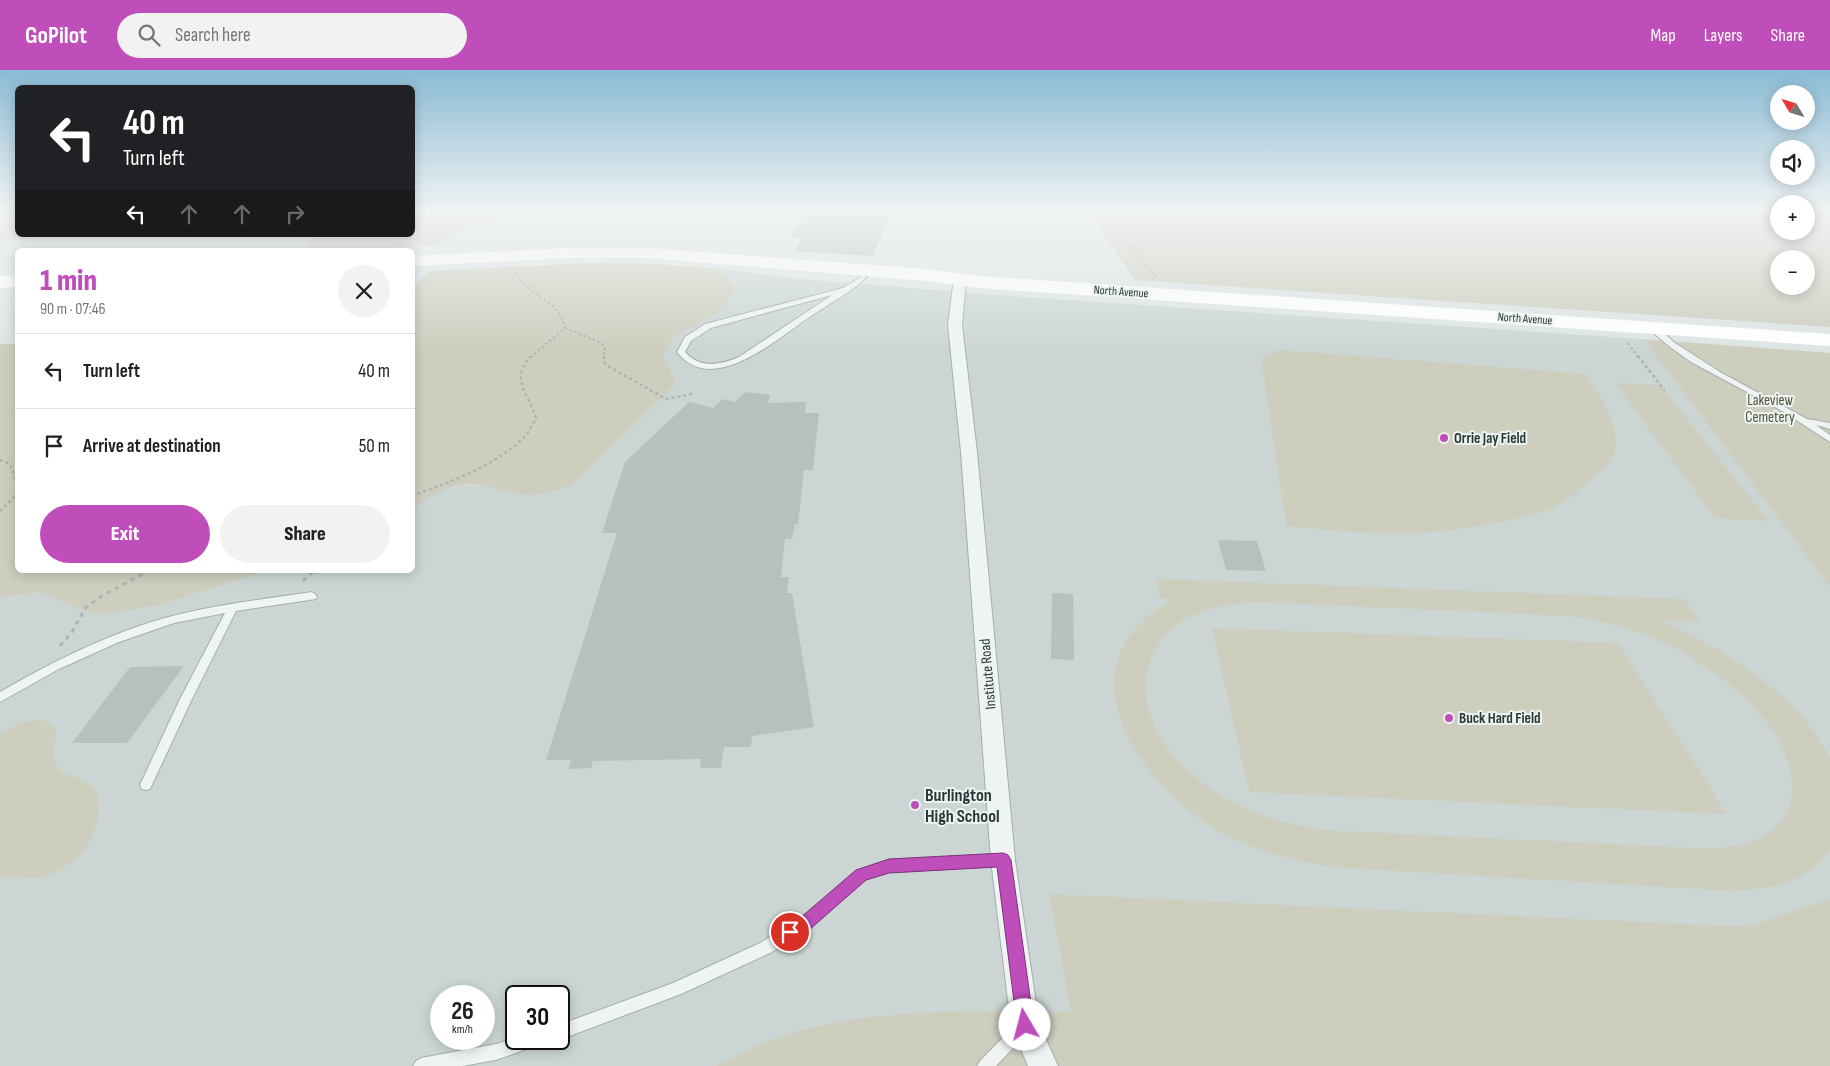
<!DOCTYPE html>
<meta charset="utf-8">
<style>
:root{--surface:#fff;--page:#f2f2f2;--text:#222;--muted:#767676;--line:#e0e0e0;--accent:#bf4dba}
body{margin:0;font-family:"Sofia Sans Condensed",sans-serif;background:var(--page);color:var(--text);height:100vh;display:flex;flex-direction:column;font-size:19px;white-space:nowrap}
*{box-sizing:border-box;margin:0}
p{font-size:16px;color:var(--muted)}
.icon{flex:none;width:28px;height:28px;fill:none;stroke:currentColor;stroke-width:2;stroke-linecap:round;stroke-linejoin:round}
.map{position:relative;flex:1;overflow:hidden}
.sheet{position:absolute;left:15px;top:178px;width:400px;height:325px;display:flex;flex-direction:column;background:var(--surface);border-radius:8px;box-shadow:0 2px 12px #0003}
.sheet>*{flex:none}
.banner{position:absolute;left:15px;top:15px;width:400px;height:152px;border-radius:8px;box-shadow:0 2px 12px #0003;background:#202124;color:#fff;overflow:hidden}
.needle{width:32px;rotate:308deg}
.fabs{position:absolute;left:1770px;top:15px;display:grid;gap:10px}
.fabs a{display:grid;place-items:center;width:45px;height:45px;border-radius:50%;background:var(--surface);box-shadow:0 2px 12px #0003;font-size:25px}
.speed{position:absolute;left:430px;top:915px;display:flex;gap:10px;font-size:25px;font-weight:700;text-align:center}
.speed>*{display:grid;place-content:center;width:65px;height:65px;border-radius:50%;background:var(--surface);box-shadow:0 2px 12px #0003;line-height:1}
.speed small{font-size:12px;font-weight:400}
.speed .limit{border:2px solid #111;border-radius:8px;background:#fff;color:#111}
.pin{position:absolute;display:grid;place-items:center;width:42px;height:42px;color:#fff;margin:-21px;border:2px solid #fff;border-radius:50%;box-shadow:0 1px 5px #0007}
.me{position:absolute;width:55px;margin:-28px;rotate:352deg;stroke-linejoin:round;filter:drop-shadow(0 0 4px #0008)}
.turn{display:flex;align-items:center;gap:18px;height:105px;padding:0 25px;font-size:22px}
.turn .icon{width:65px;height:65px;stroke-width:2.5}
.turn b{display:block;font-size:35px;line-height:42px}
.lanes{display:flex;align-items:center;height:48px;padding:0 25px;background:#0003;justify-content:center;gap:25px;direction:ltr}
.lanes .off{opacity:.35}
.round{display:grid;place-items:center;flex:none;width:52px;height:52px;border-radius:26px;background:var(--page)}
.head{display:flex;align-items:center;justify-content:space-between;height:85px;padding:0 25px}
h1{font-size:30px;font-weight:800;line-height:38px;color:var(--accent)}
.button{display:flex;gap:10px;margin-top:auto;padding:10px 25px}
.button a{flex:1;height:58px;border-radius:30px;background:var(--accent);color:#fff;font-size:20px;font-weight:800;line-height:58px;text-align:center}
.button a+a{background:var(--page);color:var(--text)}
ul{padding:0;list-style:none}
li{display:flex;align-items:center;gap:15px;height:75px;padding:0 25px;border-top:1px solid var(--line)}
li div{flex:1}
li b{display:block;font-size:19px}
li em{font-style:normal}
header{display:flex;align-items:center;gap:30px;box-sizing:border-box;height:70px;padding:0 25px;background:var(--accent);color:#fff}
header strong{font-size:24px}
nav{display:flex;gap:28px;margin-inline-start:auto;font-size:18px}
.search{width:350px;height:45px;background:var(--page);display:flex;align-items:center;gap:12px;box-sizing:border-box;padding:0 18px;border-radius:28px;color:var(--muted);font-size:19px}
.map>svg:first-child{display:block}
</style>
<header>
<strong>GoPilot</strong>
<div class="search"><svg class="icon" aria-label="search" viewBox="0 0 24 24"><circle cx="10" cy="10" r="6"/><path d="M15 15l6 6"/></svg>Search here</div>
<nav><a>Map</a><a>Layers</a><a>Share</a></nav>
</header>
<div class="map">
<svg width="1830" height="996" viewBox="0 0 1830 996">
<rect width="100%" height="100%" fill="#dde5e4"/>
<path fill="#cbd6d4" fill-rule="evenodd" d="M721 199 790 208 1010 226 1643 269 1830 517V956L791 963 715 996H0V528L39 522 72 535 116 543 160 535 270 500H412L413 439 436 423 461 415 488 416 531 425 676 313 663 285 673 268 719 242 736 217ZM441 926H484V969H441ZM516 926H559V969H516Z"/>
<path fill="#cecebf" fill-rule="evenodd" d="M0 141H17L18 165H45L0 172Z
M413 141H548L500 148 461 161 439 175 357 180H304L314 165H412Z
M1085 141H1779V161H1806V141H1830V257L1135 210 1097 154ZM1779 189H1806V216H1779Z
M589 193 658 194 721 199 736 218 719 242 673 268 663 285 676 313 573 414C560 419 547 424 533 425 511 426 486 411 460 415 442 419 427 429 413 439V218L429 201Z
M1643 269 1830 283V517Z
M0 274H17L18 500H270L160 535 116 543H91L39 522 0 528Z
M1278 280 1586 304C1597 321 1622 360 1615 380 1611 394 1597 405 1586 414 1577 421 1568 429 1558 435 1544 444 1521 448 1504 451 1426 469 1365 464 1286 456L1261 288Z
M1615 313 1660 315 1769 451 1715 448Z
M1157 509 1684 529 1700 551H1661C1721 577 1803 627 1830 689V782C1822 789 1814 797 1806 803 1785 818 1757 819 1732 821L1332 797C1290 790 1246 779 1210 756 1132 704 1060 592 1172 530L1160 528ZM1256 532 1570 546C1614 552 1657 566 1695 590 1723 608 1751 630 1771 658 1791 687 1805 731 1774 759 1758 773 1734 777 1714 779L1322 760C1280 753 1240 741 1205 715 1190 703 1174 688 1163 672 1136 631 1140 574 1186 549 1207 537 1232 534 1256 532Z
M1212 558 1618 573 1727 744 1249 722Z
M43 650 54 656 56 665 53 685 59 700C69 705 84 709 93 717 106 730 95 765 86 778 79 789 61 800 49 805 34 811 16 804 0 808V664L23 652Z
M1049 824 1748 857 1830 829V996H715C740 985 765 971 792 963 882 937 978 941 1071 942Z"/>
<path fill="#b5c1bf" d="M806 141H822L891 146 873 186 795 181 802 168H790Z
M745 322 770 325 768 333 806 332 805 343H819L813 400H804L798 454H795L792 469H785L781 507H789L787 523H792L814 657 752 666 751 677H724L721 698H700L701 689 593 691 591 698 568 699 571 690H546L617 463H602L625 392 689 332 713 338 723 329 735 332Z
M1218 470 1257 471 1266 501 1226 500Z
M1052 523 1073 524 1074 590 1051 589Z
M184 596 127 673H72L130 597Z"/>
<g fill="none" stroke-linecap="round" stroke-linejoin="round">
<g stroke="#a3aead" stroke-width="2">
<path id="service" d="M862 206 867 207C851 222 829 234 811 246 778 268 712 328 677 282L685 267 705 254 843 218ZM832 225 739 287C720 295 700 299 685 282L691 271 711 258Z
M1650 256H1656L1675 273 1720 302 1807 349 1830 353V359L1816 355 1830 365V372L1784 342 1691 292 1670 277 1650 260Z
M312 522 317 526 316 529 236 541 192 629 150 719 146 720 142 719 140 715 180 629 225 543 174 553 119 572 59 599 0 632V622C48 594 98 569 151 552 204 536 258 530 312 522Z
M1003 784 1008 786 1010 790 1008 794 1003 796 889 802 865 810 808 860 770 883 681 924 559 970 557 969H559V955L673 913 760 873 798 850 856 801 889 790Z
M1024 948 1029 951 1032 956 1029 961 996 996H977L980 991 1019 951Z
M516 968 544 969 541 974 496 990 462 996H413L416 991 421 988 496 974Z"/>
</g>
<g stroke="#a3aead" stroke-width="2">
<path id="minor" d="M960 204 966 208 962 255 977 382 1015 790 1039 954 1058 996H1028L1011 955 991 790 961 382 948 255 954 208Z"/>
</g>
<path stroke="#abb5b3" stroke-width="2" stroke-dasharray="2.5 2.5" stroke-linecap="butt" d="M1110 141 1118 164 1156 207
M515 202C527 226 560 229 565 258L530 288
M565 258 602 273 605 280 604 288
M1628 273 1639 288"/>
<path stroke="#abb5b3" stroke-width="2.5" stroke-dasharray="3 3" stroke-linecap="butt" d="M604 286V292L608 296 666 329 692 324
M1638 286 1665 321
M0 390 10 394 18 416
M412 426C448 413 500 394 526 365 530 360 533 354 536 348 529 323 509 310 531 286
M0 441 18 423"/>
<path stroke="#abb5b3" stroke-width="3" stroke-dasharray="4.5 4.5" stroke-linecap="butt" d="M303 511 315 500
M60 576 72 562 86 537 100 527 150 500"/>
<use href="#service" fill="#eff4f3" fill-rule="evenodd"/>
<use href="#minor" fill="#eff4f3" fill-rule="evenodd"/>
<path fill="#fff" fill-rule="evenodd" d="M570 178H647L927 199 979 206 1830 264V276L979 218 927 211 647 188H570L412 196V186Z
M18 205V217L0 218V206Z"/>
</g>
<linearGradient id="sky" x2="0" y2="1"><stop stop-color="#89bad4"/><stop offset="0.5" stop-color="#f0f3f3"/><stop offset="1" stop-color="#f0f3f3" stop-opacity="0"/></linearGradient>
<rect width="1830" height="281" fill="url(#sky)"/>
<path fill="#bf4dba" stroke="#7c3279" d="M1003 783 1008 785 1011 790 1034 955 1031 961 1025 964 1019 961 1017 955 997 797 889 803 866 810 809 860 790 870 785 868 783 862 785 857 798 850 856 800 889 789Z"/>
<g fill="#bf4dba" stroke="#ecf3f2" stroke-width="2">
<circle cx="1444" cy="368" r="5"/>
<circle cx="1449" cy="648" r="5"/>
<circle cx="915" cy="735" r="5"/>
</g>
<g text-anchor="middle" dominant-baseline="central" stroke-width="4" stroke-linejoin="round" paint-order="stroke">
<g font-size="12" fill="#283a37" stroke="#ecf3f2">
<text transform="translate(1121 222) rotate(4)">North Avenue</text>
<text transform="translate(1525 249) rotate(4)">North Avenue</text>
</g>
<g font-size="15" fill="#545437" stroke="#ecf3f2">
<text x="1770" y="330">Lakeview<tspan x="1770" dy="17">Cemetery</tspan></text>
</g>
<g font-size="15" font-weight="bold" fill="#283a37" stroke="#ecf3f2" text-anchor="start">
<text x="1454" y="368">Orrie Jay Field</text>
<text x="1459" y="648">Buck Hard Field</text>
</g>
<g font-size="15" fill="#283a37" stroke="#ecf3f2">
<text transform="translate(988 604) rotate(-95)">Institute Road</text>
</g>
<g font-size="18" font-weight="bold" fill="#283a37" stroke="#ecf3f2" text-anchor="start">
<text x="925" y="725">Burlington<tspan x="925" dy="21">High School</tspan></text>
</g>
</g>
</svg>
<div class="fabs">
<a><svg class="needle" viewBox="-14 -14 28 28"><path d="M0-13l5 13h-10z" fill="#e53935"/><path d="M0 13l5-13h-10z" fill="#767676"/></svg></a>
<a><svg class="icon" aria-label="sound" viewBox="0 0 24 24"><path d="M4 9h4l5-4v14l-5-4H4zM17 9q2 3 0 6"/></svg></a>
<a>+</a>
<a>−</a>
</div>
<div class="speed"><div>26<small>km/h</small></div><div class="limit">30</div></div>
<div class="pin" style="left:790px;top:862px;background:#d93025"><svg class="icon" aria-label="arrive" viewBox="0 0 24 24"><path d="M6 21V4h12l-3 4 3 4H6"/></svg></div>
<svg class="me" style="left:1025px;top:955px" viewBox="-20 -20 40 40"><circle r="19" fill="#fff"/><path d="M0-13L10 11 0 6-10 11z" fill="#bf4dba"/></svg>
<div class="banner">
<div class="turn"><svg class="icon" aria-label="left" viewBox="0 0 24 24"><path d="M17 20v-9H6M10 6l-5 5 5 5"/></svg><div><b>40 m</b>Turn left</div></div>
<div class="lanes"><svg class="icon" aria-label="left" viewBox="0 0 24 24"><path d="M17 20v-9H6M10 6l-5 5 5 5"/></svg><svg class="icon off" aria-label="ahead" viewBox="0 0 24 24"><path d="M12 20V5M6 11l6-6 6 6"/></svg><svg class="icon off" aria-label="ahead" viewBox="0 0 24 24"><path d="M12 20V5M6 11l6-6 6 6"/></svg><svg class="icon off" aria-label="right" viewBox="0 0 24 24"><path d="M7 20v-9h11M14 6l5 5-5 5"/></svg></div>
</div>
<section class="sheet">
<div class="head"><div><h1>1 min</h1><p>90 m · 07:46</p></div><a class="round"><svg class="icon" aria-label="close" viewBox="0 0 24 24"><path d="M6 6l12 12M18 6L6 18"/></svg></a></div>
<ul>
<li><svg class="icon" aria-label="left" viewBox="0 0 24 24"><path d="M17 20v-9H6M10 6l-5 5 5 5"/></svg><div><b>Turn left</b></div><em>40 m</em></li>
<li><svg class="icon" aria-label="arrive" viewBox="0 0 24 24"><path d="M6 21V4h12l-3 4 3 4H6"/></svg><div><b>Arrive at destination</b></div><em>50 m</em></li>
</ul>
<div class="button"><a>Exit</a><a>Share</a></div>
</section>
</div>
